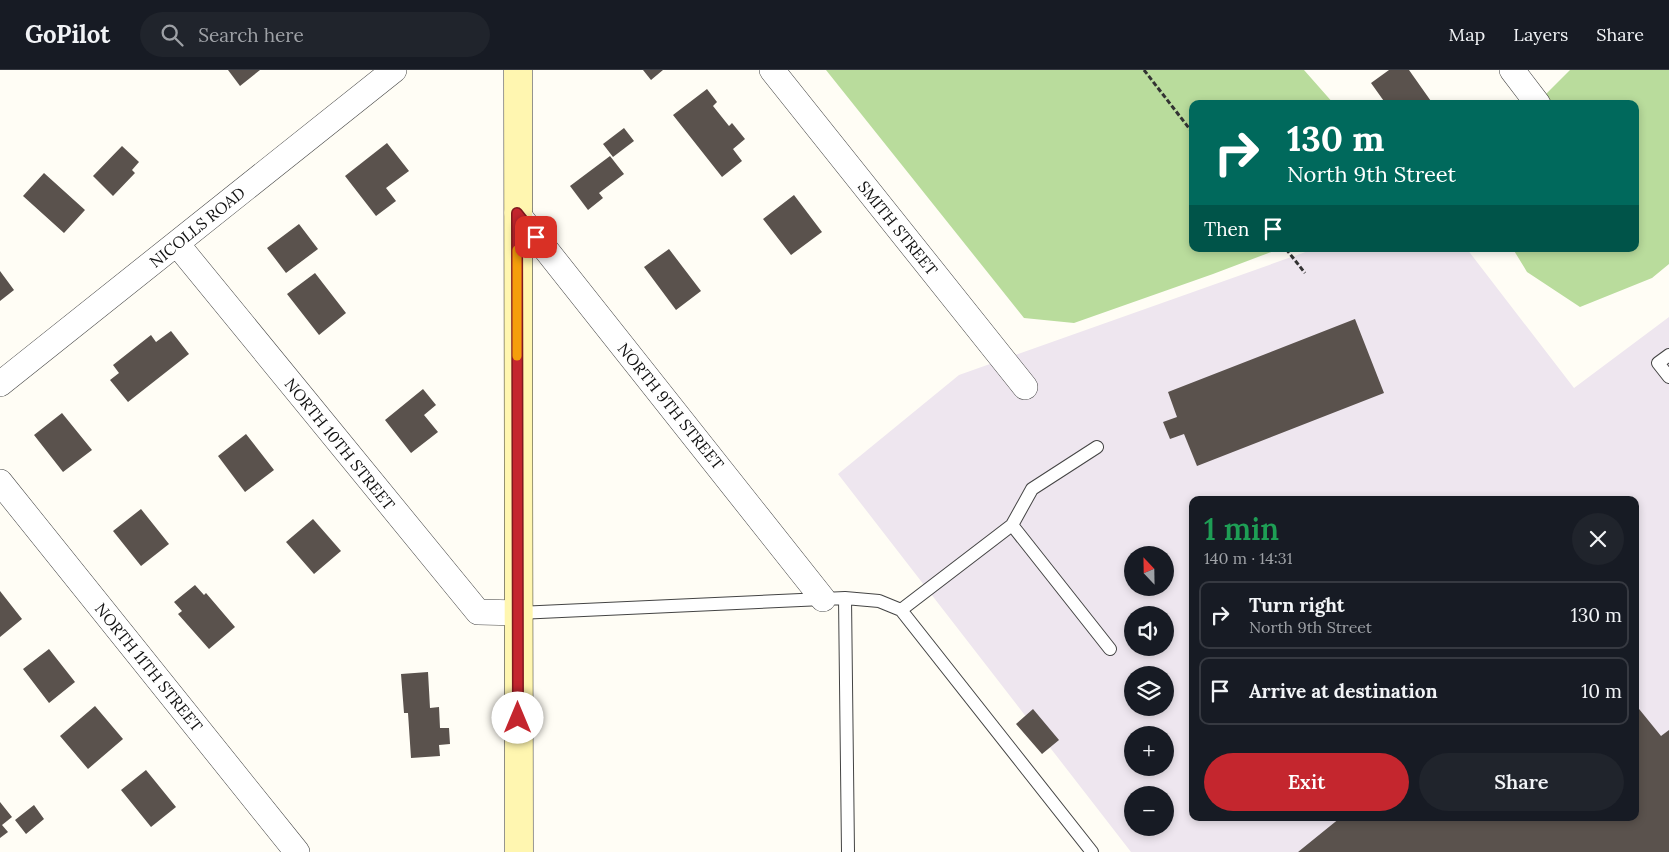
<!DOCTYPE html>
<meta charset="utf-8">
<style>
:root{--surface:#171b24;--page:#20242c;--text:#f1f3f6;--muted:#9ea1a6;--line:#363941;--accent:#c4262e}
body{margin:0;font-family:Lora,serif;background:var(--page);color:var(--text);height:100vh;display:flex;flex-direction:column;font-size:19px;white-space:nowrap}
*{box-sizing:border-box;margin:0}
p{font-size:16px;color:var(--muted)}
.icon{flex:none;width:28px;height:28px;fill:none;stroke:currentColor;stroke-width:2;stroke-linecap:round;stroke-linejoin:round}
.map{position:relative;flex:1;overflow:hidden}
.sheet{position:absolute;left:1189px;top:426px;width:450px;height:325px;display:flex;flex-direction:column;background:var(--surface);border-radius:10px;box-shadow:0 2px 8px #0003}
.sheet>*{flex:none}
.guide{position:absolute;left:1189px;top:30px;width:450px;height:152px;border-radius:10px;box-shadow:0 2px 8px #0003;background:#00695c;color:#fff;overflow:hidden}
.needle{width:32px;rotate:338deg}
.controls{position:absolute;left:1124px;top:476px;display:grid;gap:10px}
.controls a{display:grid;place-items:center;width:50px;height:50px;border-radius:50%;background:var(--surface);box-shadow:0 2px 8px #0003;font-size:25px}
.pin{position:absolute;display:grid;place-items:center;width:42px;height:42px;color:#fff;margin:-21px;border-radius:10px;box-shadow:0 2px 8px #0006}
.me{position:absolute;width:55px;margin:-28px;rotate:0deg;stroke-linejoin:round;filter:drop-shadow(0 0 4px #0008)}
.turn{display:flex;align-items:center;gap:18px;height:105px;padding:0 15px;font-size:22px}
.turn .icon{width:65px;height:65px;stroke-width:2.5}
.turn b{display:block;font-size:35px;line-height:42px}
.then{display:flex;align-items:center;height:48px;padding:0 15px;background:#0003;gap:10px;font-size:19px}
.round{display:grid;place-items:center;flex:none;width:52px;height:52px;border-radius:26px;background:var(--page)}
.headline{display:flex;align-items:center;justify-content:space-between;height:85px;padding:0 15px}
h1{font-size:30px;font-weight:600;line-height:38px;color:#1e9e55}
.cta{display:flex;gap:10px;margin-top:auto;padding:10px 15px}
.cta a{flex:1;height:58px;border-radius:30px;background:var(--accent);color:#fff;font-size:20px;font-weight:600;line-height:58px;text-align:center}
.cta a+a{background:var(--page);color:var(--text)}
ul{padding:0;list-style:none}
li{display:flex;align-items:center;gap:15px;height:68px;margin:0 10px 8px;padding:0 5px;border:2px solid var(--line);border-radius:10px}
li div{flex:1}
li b{display:block;font-size:19px}
li em{font-style:normal}
header{display:flex;align-items:center;gap:30px;box-sizing:border-box;height:70px;padding:0 25px;background:var(--surface);border-bottom:1px solid var(--line)}
header strong{font-size:24px}
nav{display:flex;gap:28px;margin-inline-start:auto;font-size:18px}
.search{width:350px;height:45px;background:var(--page);display:flex;align-items:center;gap:12px;box-sizing:border-box;padding:0 18px;border-radius:28px;color:var(--muted);font-size:19px}
.map>svg:first-child{display:block}
</style>
<header>
<strong>GoPilot</strong>
<div class="search"><svg class="icon" aria-label="search" viewBox="0 0 24 24"><circle cx="10" cy="10" r="6"/><path d="M15 15l6 6"/></svg>Search here</div>
<nav><a>Map</a><a>Layers</a><a>Share</a></nav>
</header>
<div class="map">
<svg width="1669" height="782" viewBox="0 0 1669 782">
<rect width="100%" height="100%" fill="#fffdf5"/>
<path fill="#eee6ef" fill-rule="evenodd" d="M1314 179H1467L1574 318 1669 247V782H1131L838 404 959 305ZM1192 430H1635V748H1192ZM1132 485H1165V518H1132ZM1132 545H1165V578H1132ZM1132 605H1165V638H1132ZM1132 665H1165V698H1132ZM1132 725H1165V758H1132Z"/>
<path fill="#b9dc9c" d="M826 0H1304L1334 34H1192V179H1279L1213 204 1074 253 1024 248Z
M1570 0H1669V194L1652 208 1580 237 1527 202 1513 179H1635V34H1536Z"/>
<path fill="#5a524d" d="M228 0H260L240 16Z
M643 0H663L651 10Z
M1389 0H1409L1433 34H1386L1371 13Z
M707 19 717 32 713 36 729 56 732 53 745 69 733 79 742 91 722 107 673 45Z
M624 58 634 71 613 87 603 74Z
M387 73 409 101 386 118 396 131 376 146 345 106Z
M122 76 139 92 132 100 135 103 113 126 93 106Z
M610 86 624 104 599 123 603 128 588 140 570 116Z
M44 103 85 140 64 163 23 126Z
M794 125 822 162 791 185 763 149Z
M299 154 318 179 286 203 267 178Z
M669 179 701 221 676 240 644 197Z
M0 201 14 220 0 231Z
M315 203 346 243 319 265 287 224Z
M1355 249 1384 323 1197 396 1184 364 1170 369 1163 352 1177 347 1168 322Z
M171 261 189 284 128 332 110 310 119 303 113 295 151 265 156 272Z
M423 319 436 335 424 345 438 362 411 383 385 350Z
M62 343 92 380 63 402 34 365Z
M246 364 274 400 245 422 218 386Z
M141 439 169 474 141 496 113 461Z
M313 449 341 481 314 504 286 472Z
M195 515 204 525 206 523 235 557 209 579 178 544 182 541 174 532Z
M0 521 22 549 0 567Z
M49 579 75 612 49 633 23 599Z
M428 602 430 638 439 637 440 658H449L450 674 439 675 440 686 411 688 408 643H404L401 604Z
M1635 634 1661 666 1669 660V782H1298L1340 748H1635Z
M95 636 123 669 88 699 60 666Z
M1033 639 1059 670 1042 684 1016 654Z
M146 700 176 737 151 757 121 720Z
M0 732 12 747 2 755 8 762 0 768Z
M34 735 44 749 26 764 15 750Z"/>
<g fill="none" stroke-linecap="round" stroke-linejoin="round">
<g stroke="#444" stroke-width="14">
<path id="service" d="M1669 285 1658 293 1669 307
M1097 377 1032 419 1012 455 1110 579
M845 528 848 782
M901 540 1012 455
M518 543 845 528 879 531 901 540 1092 782"/>
</g>
<g stroke="#444" stroke-width="26">
<path id="minor" d="M772 0 1025 317
M1512 0 1538 34
M517 143 823 529
M177 174 478 542 518 543
M0 314 394 0
M0 412 297 782"/>
</g>
<g stroke="#333" stroke-width="29">
<path id="secondary" d="M518 0 519 782"/>
</g>
<path stroke="#333" stroke-width="3" stroke-dasharray="5 2.5" stroke-linecap="butt" d="M1144 0 1192 62
M1286 179 1305 203"/>
<use href="#service" stroke="#fff" stroke-width="12"/>
<use href="#minor" stroke="#fff" stroke-width="25"/>
<use href="#secondary" stroke="#fff6b0" stroke-width="28"/>
</g>
<g fill="none" stroke-linecap="round" stroke-linejoin="round">
<g stroke="#7f191e" stroke-width="12">
<path id="route" d="M518 648 517 143 536 167"/>
</g>
<use href="#route" stroke="#c4262e" stroke-width="9"/>
<path stroke="#f59e0b" stroke-width="9" d="M517 180V286"/>
</g>
<g text-anchor="middle" dominant-baseline="central" stroke-width="5" stroke-linejoin="round" paint-order="stroke">
<g font-size="16" fill="#111" stroke="#fff">
<text transform="translate(197 157) rotate(-39)">NICOLLS ROAD</text>
<text transform="translate(898 158) rotate(51)">SMITH STREET</text>
<text transform="translate(671 336) rotate(51)">NORTH 9TH STREET</text>
<text transform="translate(340 374) rotate(51)">NORTH 10TH STREET</text>
<text transform="translate(149 597) rotate(51)">NORTH 11TH STREET</text>
</g>
</g>
</svg>
<div class="controls">
<a><svg class="needle" viewBox="-14 -14 28 28"><path d="M0-13l5 13h-10z" fill="#e53935"/><path d="M0 13l5-13h-10z" fill="#9ea1a6"/></svg></a>
<a><svg class="icon" aria-label="sound" viewBox="0 0 24 24"><path d="M4 9h4l5-4v14l-5-4H4zM17 9q2 3 0 6"/></svg></a>
<a><svg class="icon" aria-label="layers" viewBox="0 0 24 24"><path d="M12 4l9 5-9 5-9-5zM3 14l9 5 9-5"/></svg></a>
<a>+</a>
<a>−</a>
</div>
<div class="pin" style="left:536px;top:167px;background:#d93025"><svg class="icon" aria-label="arrive" viewBox="0 0 24 24"><path d="M6 21V4h12l-3 4 3 4H6"/></svg></div>
<svg class="me" style="left:518px;top:648px" viewBox="-20 -20 40 40"><circle r="19" fill="#fff"/><path d="M0-13L10 11 0 6-10 11z" fill="#c4262e"/></svg>
<div class="guide">
<div class="turn"><svg class="icon" aria-label="right" viewBox="0 0 24 24"><path d="M7 20v-9h11M14 6l5 5-5 5"/></svg><div><b>130 m</b>North 9th Street</div></div>
<div class="then">Then<svg class="icon" aria-label="arrive" viewBox="0 0 24 24"><path d="M6 21V4h12l-3 4 3 4H6"/></svg></div>
</div>
<section class="sheet">
<div class="headline"><div><h1>1 min</h1><p>140 m · 14:31</p></div><a class="round"><svg class="icon" aria-label="close" viewBox="0 0 24 24"><path d="M6 6l12 12M18 6L6 18"/></svg></a></div>
<ul>
<li><svg class="icon" aria-label="right" viewBox="0 0 24 24"><path d="M7 20v-9h11M14 6l5 5-5 5"/></svg><div><b>Turn right</b><p>North 9th Street</p></div><em>130 m</em></li>
<li><svg class="icon" aria-label="arrive" viewBox="0 0 24 24"><path d="M6 21V4h12l-3 4 3 4H6"/></svg><div><b>Arrive at destination</b></div><em>10 m</em></li>
</ul>
<div class="cta"><a>Exit</a><a>Share</a></div>
</section>
</div>
